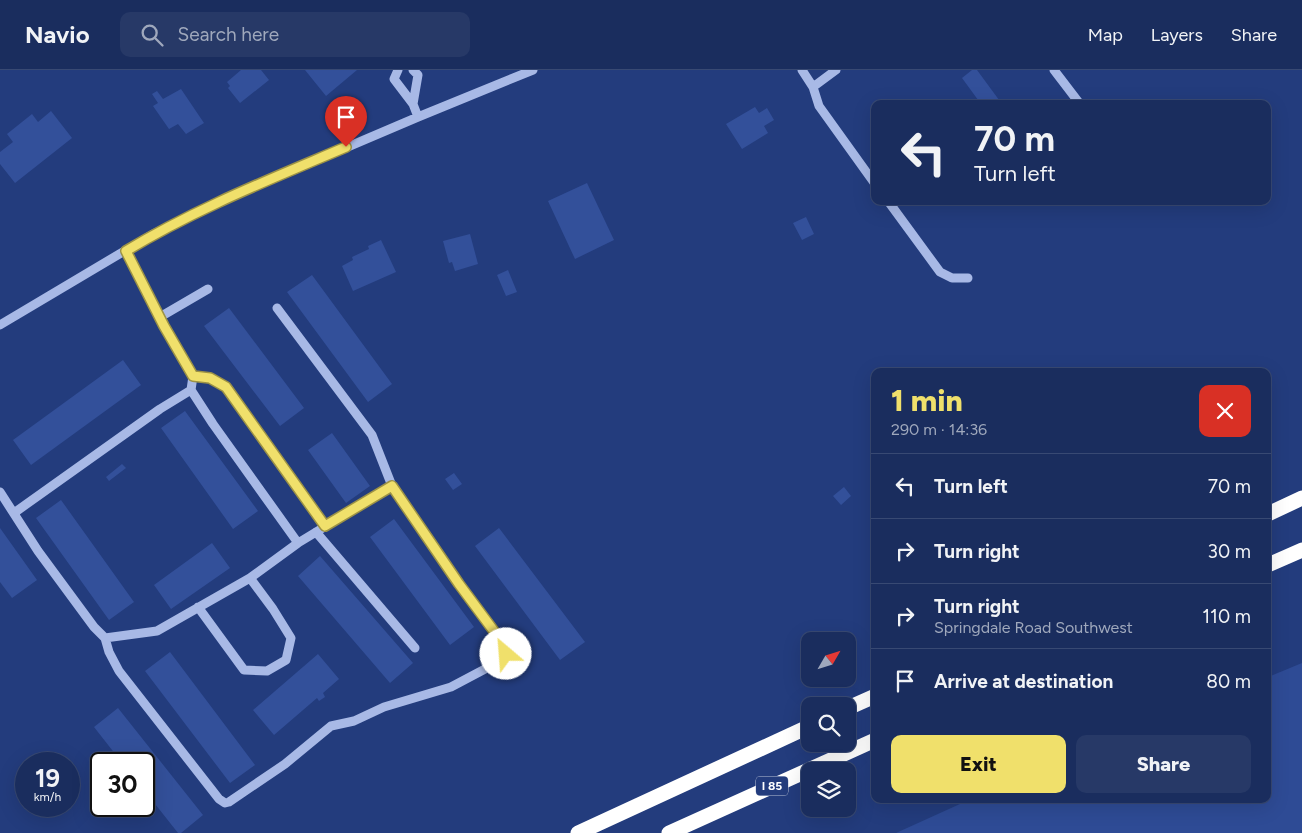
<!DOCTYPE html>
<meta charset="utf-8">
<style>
:root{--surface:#1a2d5e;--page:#273967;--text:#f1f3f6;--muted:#9fa8bc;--line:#384973;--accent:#f0e06b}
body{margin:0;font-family:Figtree,sans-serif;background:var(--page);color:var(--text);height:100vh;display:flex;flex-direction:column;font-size:19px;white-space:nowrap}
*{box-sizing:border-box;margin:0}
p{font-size:16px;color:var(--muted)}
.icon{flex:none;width:28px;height:28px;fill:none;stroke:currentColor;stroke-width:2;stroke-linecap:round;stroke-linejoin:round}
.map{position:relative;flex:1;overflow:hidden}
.drawer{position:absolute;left:871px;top:298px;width:400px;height:435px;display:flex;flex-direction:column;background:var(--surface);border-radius:10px;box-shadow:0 5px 20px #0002,0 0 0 1px var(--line)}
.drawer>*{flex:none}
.guide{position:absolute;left:871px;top:30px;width:400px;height:105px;border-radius:10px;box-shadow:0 5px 20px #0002,0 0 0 1px var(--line);background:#1a2d5e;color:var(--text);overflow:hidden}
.needle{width:32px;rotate:51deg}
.buttons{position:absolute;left:801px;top:562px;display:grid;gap:10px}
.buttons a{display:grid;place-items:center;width:55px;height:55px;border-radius:10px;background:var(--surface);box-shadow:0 5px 20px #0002,0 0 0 1px var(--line);font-size:25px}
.speed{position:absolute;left:15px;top:682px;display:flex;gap:10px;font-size:25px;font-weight:700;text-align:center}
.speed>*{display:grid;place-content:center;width:65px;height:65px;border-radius:50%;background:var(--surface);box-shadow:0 5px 20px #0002,0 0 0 1px var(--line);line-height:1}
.speed small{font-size:12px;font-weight:400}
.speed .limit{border:2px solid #111;border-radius:8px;background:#fff;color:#111}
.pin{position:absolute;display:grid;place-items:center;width:42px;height:42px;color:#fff;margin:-51px -21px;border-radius:50% 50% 50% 0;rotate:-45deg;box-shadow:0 0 5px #0007}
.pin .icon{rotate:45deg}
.me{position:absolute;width:55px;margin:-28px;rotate:333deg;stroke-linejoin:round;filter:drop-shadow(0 0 4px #0008)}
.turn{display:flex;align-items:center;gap:18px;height:105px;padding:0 20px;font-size:22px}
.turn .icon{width:65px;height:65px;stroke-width:2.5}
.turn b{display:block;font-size:35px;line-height:42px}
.round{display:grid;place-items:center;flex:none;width:52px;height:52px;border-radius:10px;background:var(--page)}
.head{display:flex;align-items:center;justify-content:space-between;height:85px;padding:0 20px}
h1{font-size:30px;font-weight:800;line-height:38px;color:var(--accent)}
.cta{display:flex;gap:10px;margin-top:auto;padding:10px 20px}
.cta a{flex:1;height:58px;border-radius:10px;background:var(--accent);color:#111;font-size:20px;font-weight:800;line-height:58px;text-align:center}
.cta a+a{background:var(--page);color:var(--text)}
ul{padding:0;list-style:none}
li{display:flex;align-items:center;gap:15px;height:65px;padding:0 20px;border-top:1px solid var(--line)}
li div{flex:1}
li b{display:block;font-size:19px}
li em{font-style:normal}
header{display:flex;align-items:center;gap:30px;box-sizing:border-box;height:70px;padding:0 25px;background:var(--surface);border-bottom:1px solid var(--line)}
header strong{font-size:24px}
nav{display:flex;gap:28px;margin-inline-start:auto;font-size:18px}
.search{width:350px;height:45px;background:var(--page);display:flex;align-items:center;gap:12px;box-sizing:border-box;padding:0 18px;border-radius:10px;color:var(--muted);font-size:19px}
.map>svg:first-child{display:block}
</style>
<header>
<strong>Navio</strong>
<div class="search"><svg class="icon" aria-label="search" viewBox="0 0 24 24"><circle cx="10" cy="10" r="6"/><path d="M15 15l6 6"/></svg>Search here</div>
<nav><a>Map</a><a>Layers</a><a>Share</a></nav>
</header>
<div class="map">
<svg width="1302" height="763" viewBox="0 0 1302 763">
<rect width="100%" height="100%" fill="#233c7d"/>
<path fill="#2e4b95" d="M1302 593V763H896L971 729H1268V607Z"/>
<path fill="#33509a" d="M241 0H261L269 10 240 33 228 18 230 16 227 12Z
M305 0H357L326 26Z
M972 0H977L1002 34H981L962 8Z
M181 19 204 53 186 64 178 54 169 59 153 36 158 33 152 24 157 21 163 29Z
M755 37 759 43 767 38 774 50 764 56 768 63 742 79 726 54Z
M51 41 72 68 15 113 0 94V82L13 72 7 64 32 44 38 52Z
M587 113 614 170 575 189 548 131Z
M806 147 814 164 802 170 793 153Z
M470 164 478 194 455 201 452 192 449 193 443 171Z
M381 170 396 202 353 221 342 196 353 190 352 187 369 179 368 176Z
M508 200 517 222 506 226 497 205Z
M312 205 392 314 368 332 287 222Z
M229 238 304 338 280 356 204 256Z
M123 290 141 315 31 395 13 370Z
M185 341 258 441 233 459 161 358Z
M332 363 370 416 346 433 308 380Z
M122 394 126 398 109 411 106 407Z
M454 403 462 414 453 420 445 409Z
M844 417 851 426 841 435 833 426Z
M61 430 134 532 109 550 36 448Z
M394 449 474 557 450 575 370 467Z
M0 458 37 510 12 528 0 512Z
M499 458 585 572 560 590 475 476Z
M212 473 230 498 171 539 154 515Z
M320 486 413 593 390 613 298 506Z
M170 582 255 695 230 713 145 601Z
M318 584 339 609 323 623 325 627 319 631 317 628 274 665 253 640Z
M118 638 203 745 181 763H178L144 720V694H123L94 657Z"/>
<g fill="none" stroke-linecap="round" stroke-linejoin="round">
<path stroke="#a8b9e6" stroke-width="9" d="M398 0 394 9 413 34 418 47
M802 0 813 17 836 0
M1054 0 1080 34
M813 17 819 36 875 114
M413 34 418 5 413 0
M888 131 940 202 952 208H968
M126 181 164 256 193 306 191 320 213 354 298 473
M160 247 208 219
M0 255 153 164 237 124 418 47 533 0
M193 306 210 308 225 317 325 457
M0 422 38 481 94 557 105 568 157 561 250 508 298 473 392 416
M14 443 160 339 191 320
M316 462 415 578
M198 537 244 600 267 601 286 590 291 568 273 539 250 508
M105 568 109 582 119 601 219 729 225 733 229 732 285 694 331 656 354 651 384 637 451 617 502 590 506 584 505 576 459 514 392 416 372 365 277 238"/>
<path stroke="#fff" stroke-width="15" d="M1268 444 1302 428
M1268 495 1302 480
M848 638 875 626
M578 763 810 656
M669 763 875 670"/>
</g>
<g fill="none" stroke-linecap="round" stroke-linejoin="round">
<g stroke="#9c9246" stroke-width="12">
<path id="route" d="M346 77C271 109 195 139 126 181L164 256 193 306 210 308 226 317 325 456 392 416 459 514 505 576 506 584"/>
</g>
<use href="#route" stroke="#f0e06b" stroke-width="9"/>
</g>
<g text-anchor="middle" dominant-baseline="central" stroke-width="5" stroke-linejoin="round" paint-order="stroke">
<rect fill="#233c7d" stroke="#bdc4d8" stroke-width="1" x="756" y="706.5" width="32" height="19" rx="4"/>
<g font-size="12" font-weight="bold" fill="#fff">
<text x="772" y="716">I 85</text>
</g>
</g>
</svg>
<div class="buttons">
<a><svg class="needle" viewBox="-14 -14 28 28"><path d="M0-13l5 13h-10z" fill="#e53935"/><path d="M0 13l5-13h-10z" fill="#9fa8bc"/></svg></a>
<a><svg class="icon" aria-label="search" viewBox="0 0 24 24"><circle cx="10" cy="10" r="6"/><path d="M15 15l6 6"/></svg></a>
<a><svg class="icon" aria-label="layers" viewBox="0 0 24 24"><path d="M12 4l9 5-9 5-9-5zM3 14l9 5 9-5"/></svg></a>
</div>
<div class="speed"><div>19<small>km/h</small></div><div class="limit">30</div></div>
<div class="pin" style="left:346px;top:77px;background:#d93025"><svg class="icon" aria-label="arrive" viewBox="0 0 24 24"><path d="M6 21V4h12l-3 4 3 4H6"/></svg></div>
<svg class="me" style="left:506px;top:584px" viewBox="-20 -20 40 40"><circle r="19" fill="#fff"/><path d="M0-13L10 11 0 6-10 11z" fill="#f0e06b"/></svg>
<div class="guide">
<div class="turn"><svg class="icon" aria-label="left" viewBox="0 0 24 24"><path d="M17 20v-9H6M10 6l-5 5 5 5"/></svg><div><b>70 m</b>Turn left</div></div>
</div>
<section class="drawer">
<div class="head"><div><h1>1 min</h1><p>290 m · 14:36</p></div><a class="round" style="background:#d93025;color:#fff"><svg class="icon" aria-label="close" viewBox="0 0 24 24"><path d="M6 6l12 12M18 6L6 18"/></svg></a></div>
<ul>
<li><svg class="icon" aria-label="left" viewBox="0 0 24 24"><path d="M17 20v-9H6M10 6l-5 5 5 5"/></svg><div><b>Turn left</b></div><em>70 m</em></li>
<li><svg class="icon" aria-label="right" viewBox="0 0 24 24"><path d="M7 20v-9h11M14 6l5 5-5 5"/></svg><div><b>Turn right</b></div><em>30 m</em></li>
<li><svg class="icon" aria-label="right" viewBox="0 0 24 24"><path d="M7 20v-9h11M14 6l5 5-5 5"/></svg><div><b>Turn right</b><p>Springdale Road Southwest</p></div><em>110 m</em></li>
<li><svg class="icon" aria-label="arrive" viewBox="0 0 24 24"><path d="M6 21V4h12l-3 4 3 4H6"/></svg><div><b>Arrive at destination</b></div><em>80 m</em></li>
</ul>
<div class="cta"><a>Exit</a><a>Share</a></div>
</section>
</div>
